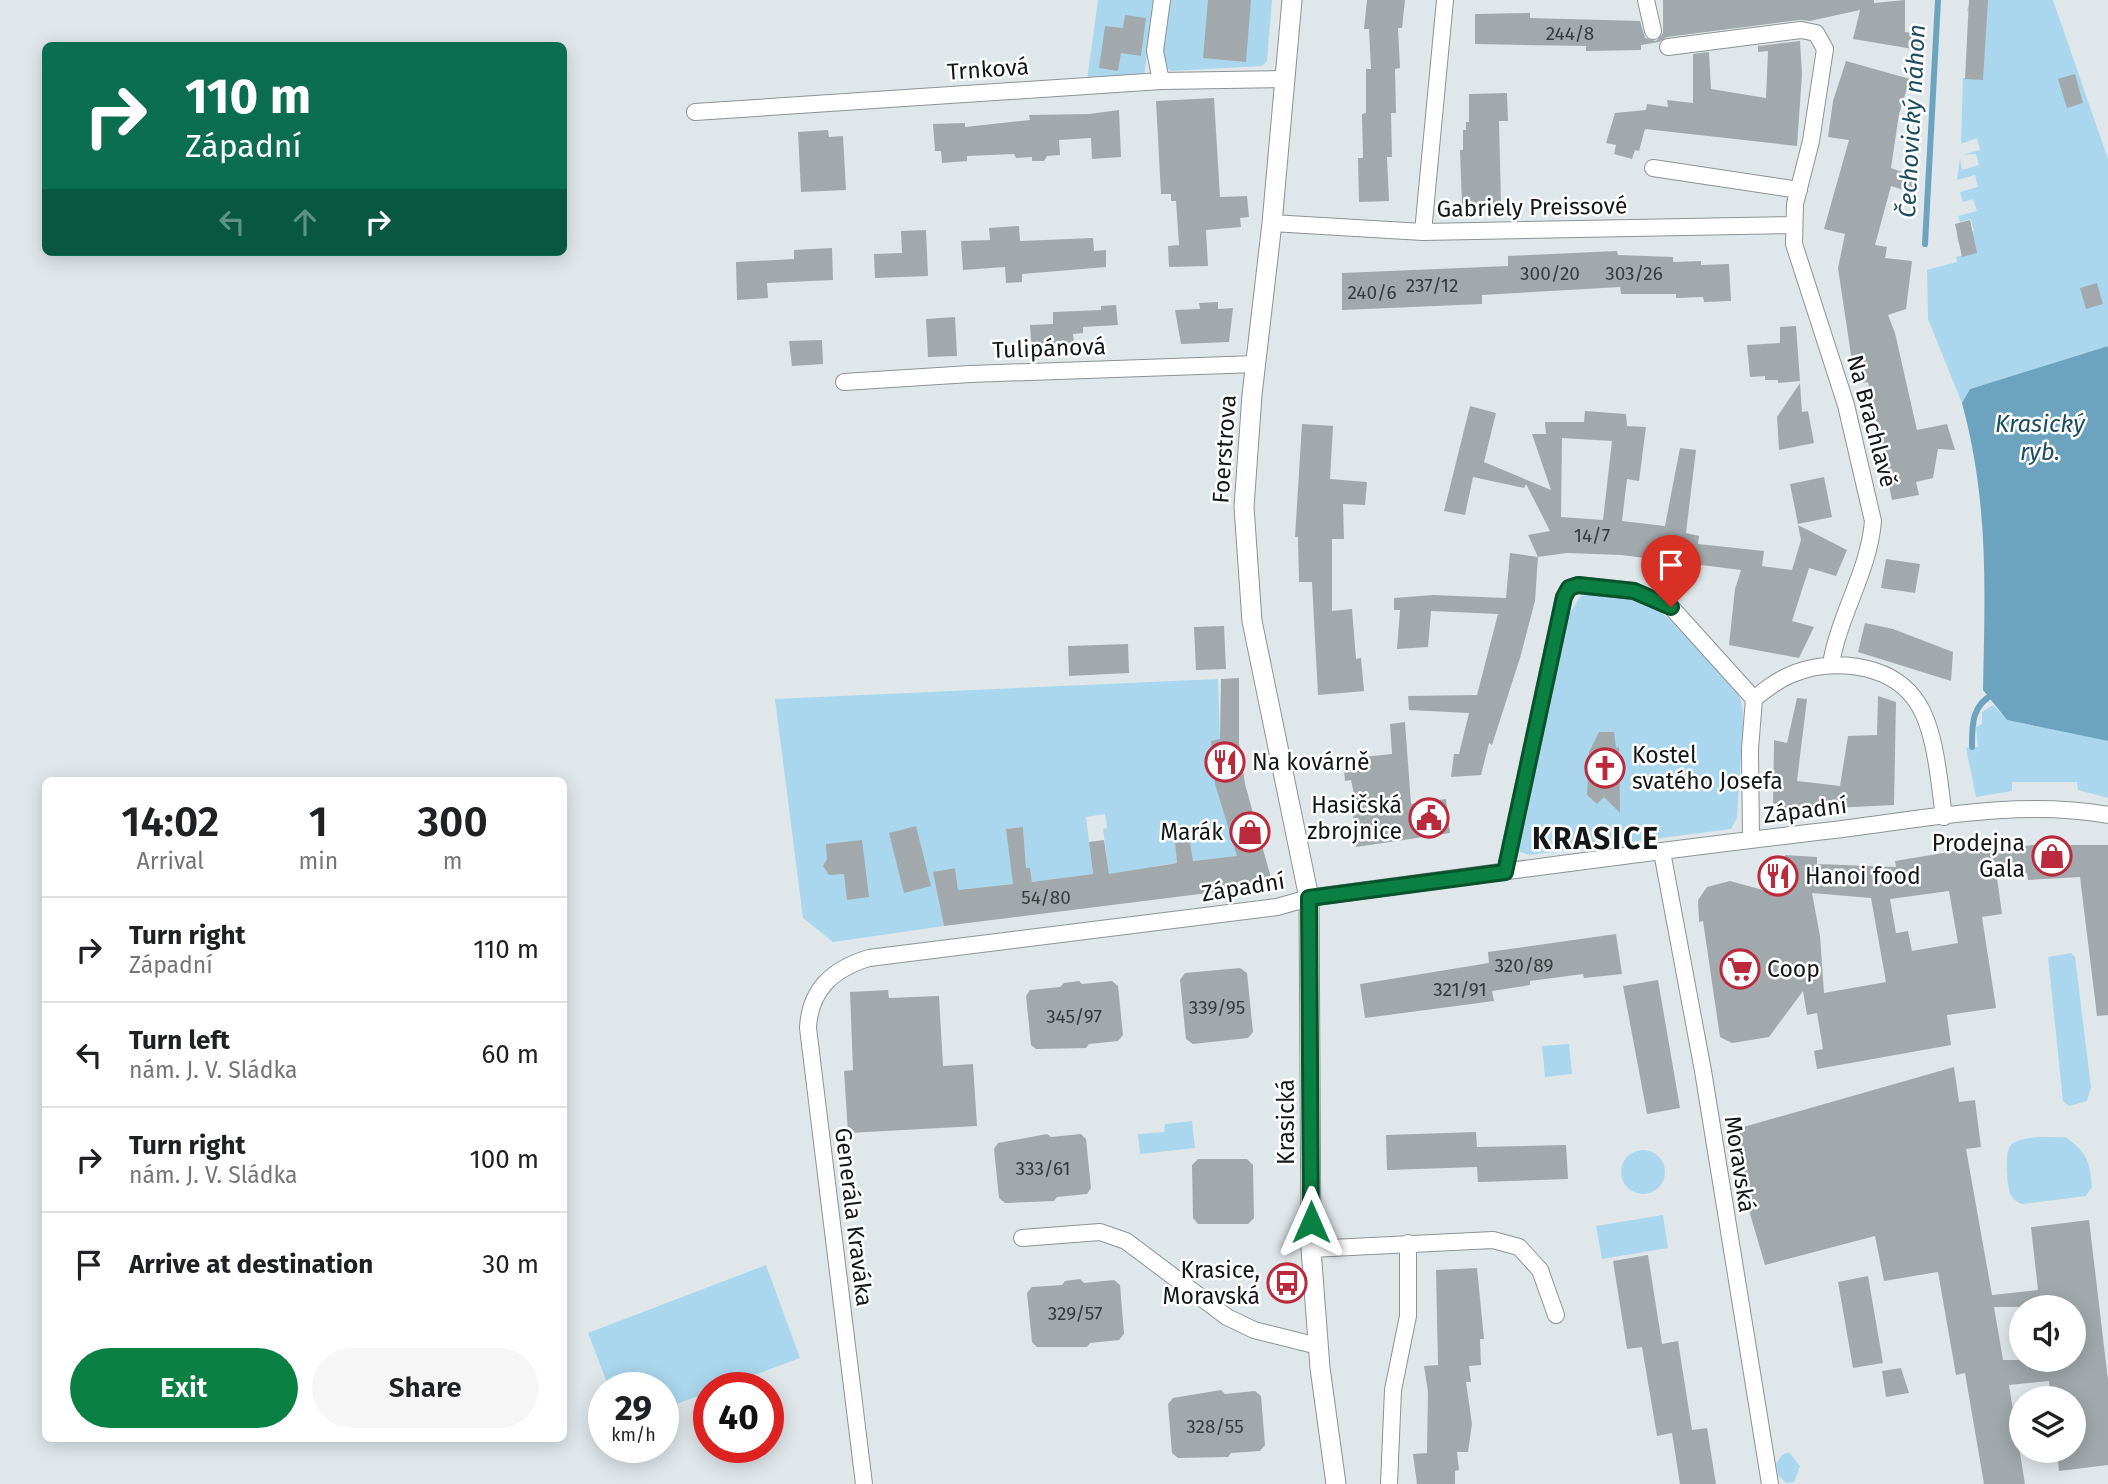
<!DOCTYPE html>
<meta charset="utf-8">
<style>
:root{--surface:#fff;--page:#f6f6f6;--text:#202124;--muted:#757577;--line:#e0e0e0;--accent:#0b8043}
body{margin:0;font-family:"Fira Sans",sans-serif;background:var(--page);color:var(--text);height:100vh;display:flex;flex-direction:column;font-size:26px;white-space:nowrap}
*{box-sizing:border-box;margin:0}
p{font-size:23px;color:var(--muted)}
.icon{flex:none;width:38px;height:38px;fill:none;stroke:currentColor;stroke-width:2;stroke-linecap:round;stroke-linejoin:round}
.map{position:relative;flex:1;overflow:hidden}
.details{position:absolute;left:42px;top:777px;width:525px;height:665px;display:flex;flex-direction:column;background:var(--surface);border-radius:10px;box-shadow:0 4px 18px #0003}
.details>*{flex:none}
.top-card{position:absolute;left:42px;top:42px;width:525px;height:214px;border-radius:10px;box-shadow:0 4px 18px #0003;background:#0b6e4f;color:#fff;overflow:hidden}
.tools{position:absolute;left:2009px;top:1295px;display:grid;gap:14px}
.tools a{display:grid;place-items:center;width:77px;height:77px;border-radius:50%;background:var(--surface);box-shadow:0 4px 18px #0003;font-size:35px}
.speed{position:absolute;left:588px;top:1372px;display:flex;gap:14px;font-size:35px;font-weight:700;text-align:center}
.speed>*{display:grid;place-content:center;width:91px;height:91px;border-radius:50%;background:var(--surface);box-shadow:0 4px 18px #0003;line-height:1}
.speed small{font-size:18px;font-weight:400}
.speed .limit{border:10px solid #d22;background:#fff;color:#111}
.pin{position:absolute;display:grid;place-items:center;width:60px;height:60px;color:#fff;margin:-72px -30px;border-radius:50% 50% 50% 0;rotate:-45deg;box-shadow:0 0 7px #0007}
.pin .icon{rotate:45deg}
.me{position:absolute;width:77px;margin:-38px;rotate:0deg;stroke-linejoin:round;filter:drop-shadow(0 0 5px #0008)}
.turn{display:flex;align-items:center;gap:24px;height:147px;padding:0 28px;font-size:32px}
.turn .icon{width:91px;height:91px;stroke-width:2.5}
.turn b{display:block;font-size:49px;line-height:60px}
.lanes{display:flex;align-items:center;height:66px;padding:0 28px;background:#0003;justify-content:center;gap:35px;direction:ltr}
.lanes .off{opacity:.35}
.eta{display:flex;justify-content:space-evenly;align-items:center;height:119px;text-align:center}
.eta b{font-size:42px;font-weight:600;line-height:49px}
.action{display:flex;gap:14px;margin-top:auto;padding:14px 28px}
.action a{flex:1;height:80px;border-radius:42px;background:var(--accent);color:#fff;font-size:28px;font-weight:600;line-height:80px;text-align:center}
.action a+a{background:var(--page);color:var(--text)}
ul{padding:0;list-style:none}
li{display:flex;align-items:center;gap:21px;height:105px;padding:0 28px;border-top:2px solid var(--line)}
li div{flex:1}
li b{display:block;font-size:26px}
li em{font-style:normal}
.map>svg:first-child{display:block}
</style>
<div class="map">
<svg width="2108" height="1484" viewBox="0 0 2108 1484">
<rect width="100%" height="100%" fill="#e0e7ea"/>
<path fill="#aad7ee" d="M1098 0H1154L1144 77 1087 80Z
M1169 0H1272L1267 61 1262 66 1171 71 1159 64Z
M1988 0H2053L2108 159V346L1970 389 1962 403 1928 319 1927 270 1957 262 1956 257 1976 252 1972 239 1958 243 1957 235 1974 231 1971 219 1960 222 1958 216 1977 211 1973 199 1963 202 1960 192 1978 187 1975 175 1957 180 1960 158 1962 170 1979 165 1976 154 1962 155 1980 150 1977 138 1961 144 1963 78 1982 79 1986 12 1967 11 1968 6Z
M1586 594C1605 594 1628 594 1645 602 1666 611 1732 677 1740 698 1743 706 1743 716 1743 725L1737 818 1731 829 1529 855 1518 851 1516 838 1568 616 1580 597Z
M1218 679 1220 740 1211 741 1241 868 1221 858 1193 861 1190 841 1175 843 1177 863 1155 866 1156 880 1109 874 1103 829 1107 828 1105 814 1086 817 1093 875 1032 882 1030 868H1026L1023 827 1007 829 1013 884 958 890 955 868 934 872 944 926 833 942 803 918 775 699Z
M1993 705 2007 720 2108 741V798L2078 790 2077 782H2012V791L1976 797 1966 748 1978 747 1976 727 1982 724V712Z
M2071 953 2075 957 2091 1087 2087 1101 2069 1106 2063 1101 2048 957Z
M1569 1044 1572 1074 1545 1077 1542 1046Z
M1192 1121 1195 1148 1140 1154 1138 1134 1164 1132 1165 1124Z
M2065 1137C2087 1152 2090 1161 2092 1187L2086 1196 2022 1204C2017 1202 2012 1199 2010 1193 2007 1184 2004 1152 2011 1145 2022 1134 2051 1138 2065 1137Z
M1621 1172a22 22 0 1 1 44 0a22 22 0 1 1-44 0Z
M1663 1215 1668 1248 1602 1259 1596 1226Z
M766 1265 800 1358 720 1388H709V1392L663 1409V1388H609L588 1333Z
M1789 1452 1800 1466 1794 1482 1786 1483 1778 1475 1776 1464 1782 1455Z"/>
<path fill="#6ca4bf" d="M2108 346V741L2007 720 1983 690C1985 589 1989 503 1962 403L1970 389Z"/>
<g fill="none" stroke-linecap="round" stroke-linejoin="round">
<path stroke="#6ca4bf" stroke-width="6" d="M1925 244 1938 0
M1972 747C1972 726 1971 705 1994 694"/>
</g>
<path fill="#a2a9ac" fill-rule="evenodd" d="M1208 0H1251L1246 62 1203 58Z
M1367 0H1405L1402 28H1398L1400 68 1395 69 1396 113H1391L1392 157H1387L1389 201 1359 202 1358 158H1363L1362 114 1366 113V69H1371L1369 29H1364Z
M1663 0H1874V3L1905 0V32L1925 35V51L1853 39 1860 10 1810 21 1800 20 1667 37 1659 42 1641 45V50L1586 51V46L1475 44V14L1530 13V18L1640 21 1645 38 1656 41 1663 33Z
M1969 0H1988L1983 80 1965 79Z
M1125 15 1146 18 1141 56 1121 53 1118 71 1099 68 1105 26 1123 28Z
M1800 41 1802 74 1797 146 1645 129 1639 151 1635 150 1632 159 1614 154 1616 145 1606 143 1615 113 1646 110 1647 104 1668 107 1667 100 1693 103V54L1709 52 1711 89 1766 98 1768 51 1758 52V46Z
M1846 61 1910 79 1899 114 1891 168 1915 177 1913 193 1891 186 1875 245 1887 247 1885 258 1912 261 1906 309 1888 315 1895 333 1917 430 1947 424 1955 450 1938 449 1933 478 1916 482 1919 495 1892 500 1868 382 1856 384 1851 355 1838 268 1845 234 1824 229 1849 140 1828 137 1833 101Z
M2075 74 2083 103 2067 108 2058 79Z
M1507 93 1508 121H1499L1501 204 1462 205 1460 150H1463V130H1466V122H1469V94Z
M1214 98 1220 197 1247 196 1249 217 1240 218 1241 227 1206 230 1208 266 1169 267 1168 246 1179 245 1176 201H1171V194H1161L1156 101Z
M1119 110 1121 157 1092 159 1091 138 1059 140 1060 155 1047 156 1044 161H1032V157L1016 158 1014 154 967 156V161L942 163 941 151H935L933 124 965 123V127L1030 120 1029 115 1089 114Z
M828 130 829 137 843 136 846 190 801 192 798 132Z
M1970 220 1977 253 1962 257 1955 224Z
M1019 226 1020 241 1093 238 1094 251 1106 250V267L1022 274V282L1006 283 1005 267 963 270 961 241 990 240 989 228Z
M926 230 928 276 875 278 874 254 902 253 901 231Z
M832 248 833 280 767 283 768 298 737 300 736 262 794 259V250Z
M1617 251 1618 255 1673 257V262L1701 261V265L1729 264 1731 301 1704 302 1703 297 1676 298V294H1621L1620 287 1482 295V304L1342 310V273L1508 266V256Z
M2097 283 2103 304 2086 309 2080 288Z
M1218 302V309L1233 308 1229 342 1181 344 1175 310 1200 309 1199 303Z
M1116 305 1118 325 1083 327V333L1073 334 1075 352 1032 355 1030 325 1053 324V312L1101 310V306Z
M955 317 957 356 928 357 926 319Z
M1796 326 1800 381 1778 383V380H1765V376L1750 377 1747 345 1780 343V327Z
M822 340 823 364 792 366 789 341Z
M1800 383 1802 412 1808 411 1814 443 1779 450 1777 417Z
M1470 406 1496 413 1484 462 1551 490 1532 434H1546L1545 422H1584L1585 411 1626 414 1627 426 1646 427 1639 481 1627 479 1622 521 1665 526 1680 448 1696 450 1686 533 1699 536 1698 544 1764 551 1762 566 1792 570 1801 540 1798 525 1847 550 1836 576 1809 568 1792 621 1814 627 1799 658 1729 645 1735 589 1741 570 1621 555 1567 553 1538 557 1528 535 1550 531 1526 484 1524 488 1473 477 1465 515 1444 511ZM1562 438 1612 441 1603 520 1561 517Z
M1302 424 1333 426 1330 479 1367 482 1365 505 1343 504 1344 539H1332V611L1352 609 1356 659 1361 658 1364 691 1318 695 1312 582H1299L1298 537H1295Z
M1824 477 1832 517 1798 524 1790 484Z
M1510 553 1538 557 1535 601 1520 658 1492 745 1489 743 1481 775 1451 777 1454 754H1459L1469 713 1409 710 1408 696 1477 695 1498 614 1431 611 1428 647 1397 649 1400 610H1394V598L1433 595 1506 598Z
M1886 559 1920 564 1915 593 1881 588Z
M1865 623 1893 629 1953 652 1951 681 1858 652Z
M1224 626 1226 669 1196 670 1194 627Z
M1128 644 1129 673 1069 676 1068 646Z
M1239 678V743L1245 784 1273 885 944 926 933 872 955 868 958 890 1013 884 1006 829 1023 827 1026 868H1030L1032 882 1093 874 1089 842 1104 840 1109 874 1177 863 1175 843 1190 841 1193 861 1237 856 1215 784 1211 741 1220 739 1221 679Z
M1878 696 1896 702 1894 805 1773 811 1774 740 1787 743 1797 698 1807 699 1797 781 1840 786 1848 736 1877 735Z
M1405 722 1411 804 1446 799 1450 833 1356 847 1353 814 1358 813 1351 780 1345 781 1343 759 1392 754 1390 724Z
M1599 732H1614L1616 748 1619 747 1620 813 1604 797 1597 804 1587 795 1589 752Z
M916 826 931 886 904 893 889 833Z
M862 840 869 897 847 900 844 874 829 875 823 866 827 859 826 844Z
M2032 845H2108V1015L2097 1016 2080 877 2028 880 2027 873 1997 878 2002 914 1982 917 1996 1008 1947 1015 1951 1045 1817 1069 1814 1051 1823 1049 1817 1013 1807 1015 1803 991 1769 1037 1732 1043 1720 1037 1703 921 1699 922 1698 900 1707 887 1730 881 1763 890 1764 861 1785 862V855L1817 857V864L1896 867 1895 861 1973 848 1974 853ZM1949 891 1958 943 1912 951 1908 931 1896 933 1890 899ZM1812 893 1871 898 1886 982 1824 993 1820 936Z
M1616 934 1622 974 1584 978 1583 974 1530 981V985L1492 991 1494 1001 1365 1018 1360 984 1489 963 1488 952Z
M1240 968 1247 973 1253 1032 1248 1038 1193 1044 1186 1039 1180 980 1185 973Z
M1658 980 1680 1108 1647 1114 1623 986Z
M1079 981 1082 984 1112 981 1118 986 1123 1035 1118 1041 1089 1044 1086 1048 1036 1049 1031 1045 1026 996 1030 990 1060 987 1064 983Z
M888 990 889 998 939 996 943 1066 973 1064 977 1126 848 1133 844 1071 853 1070 850 992Z
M1954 1067 1959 1102 1975 1100 1981 1147 1966 1149 1992 1295 2038 1290 2031 1227 2089 1220 2108 1380V1465L2059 1471 2057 1451H2074V1398H2051L2049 1381 2009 1385 2025 1484H1984L1965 1373 1956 1375 1938 1272 1884 1281 1875 1236 1765 1265 1726 1132ZM1994 1307H2074V1360H2003Z
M1476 1132 1477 1147 1566 1145 1568 1179 1478 1182 1477 1167 1387 1170 1386 1135Z
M1047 1134 1051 1137 1081 1134 1086 1139 1091 1188 1087 1194 1057 1197 1054 1201 1005 1203 999 1198 994 1149 998 1143Z
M1198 1159H1247L1253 1165 1254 1218 1248 1224H1198L1193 1218 1192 1165Z
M1648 1255 1662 1344 1678 1341 1692 1430 1707 1428 1716 1484H1680L1672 1433 1657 1436 1642 1347 1627 1349 1613 1261Z
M1477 1268 1484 1339H1480L1481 1365 1469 1366 1471 1382H1466L1472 1424 1468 1452H1457L1459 1470 1455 1471V1484H1417L1413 1454 1427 1453 1428 1392 1424 1366 1438 1365 1436 1270Z
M1868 1276 1883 1363 1853 1368 1838 1282Z
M1080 1279 1084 1283 1114 1280 1120 1285 1124 1334 1119 1340 1090 1343 1087 1347H1037L1032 1342 1027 1293 1032 1287 1062 1285 1065 1281Z
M1901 1368 1909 1393 1886 1397 1882 1371Z
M1221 1390 1225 1394 1255 1391 1261 1396 1265 1445 1260 1451 1231 1453 1228 1457 1178 1458 1172 1453 1168 1404 1173 1398Z"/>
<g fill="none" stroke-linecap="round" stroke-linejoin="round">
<g stroke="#8c9295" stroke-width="18">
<path id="minor" d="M1646 0 1653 31
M1668 47 1801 30 1816 33 1825 49 1811 141 1795 204 1794 244 1846 405 1873 521C1869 571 1839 615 1831 664
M1161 81 1155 51 1162 0
M695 112 1161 81 1285 79
M1653 168 1799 190
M1272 223 1423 232 1793 225
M1423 232 1445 0
M844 382 970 374 1256 364
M1754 699C1765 690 1776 681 1790 675 1828 658 1887 662 1914 698 1936 726 1939 782 1944 817
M1662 852 1703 1071 1770 1484
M1505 872 1564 597 1569 588 1578 585 1634 591 1671 607 1754 699 1750 749 1751 839
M1022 1238 1100 1232 1126 1241 1227 1317 1254 1330 1318 1346
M1311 1249 1493 1240 1519 1247 1540 1270 1556 1315
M864 1484 808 1028C810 989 833 969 869 958L1277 907 1309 898C1484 874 1659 850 1834 830 1924 819 2019 799 2108 815
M1389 1484 1393 1390 1408 1316V1243"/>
</g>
<g stroke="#8c9295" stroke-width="21">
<path id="tertiary" d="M1292 0 1272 223 1252 395 1244 507 1252 621 1309 898 1311 1249 1320 1368 1336 1484"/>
</g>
<use href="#minor" stroke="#fff" stroke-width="16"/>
<use href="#tertiary" stroke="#fff" stroke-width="19"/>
</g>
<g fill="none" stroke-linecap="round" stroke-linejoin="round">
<g stroke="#07532c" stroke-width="18">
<path id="route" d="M1311 1222 1309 898 1505 872 1564 597 1569 588 1578 585 1634 591 1671 607"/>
</g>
<use href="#route" stroke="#0b8043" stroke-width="12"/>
</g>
<defs>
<g id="restaurant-ring" transform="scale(2.0125)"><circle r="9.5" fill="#fff" stroke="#ba293c" stroke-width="1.5"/><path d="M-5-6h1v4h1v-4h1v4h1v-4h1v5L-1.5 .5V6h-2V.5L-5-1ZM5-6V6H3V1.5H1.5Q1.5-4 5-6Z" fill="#ba293c"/></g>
<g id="church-ring" transform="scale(2.0125)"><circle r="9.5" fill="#fff" stroke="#ba293c" stroke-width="1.5"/><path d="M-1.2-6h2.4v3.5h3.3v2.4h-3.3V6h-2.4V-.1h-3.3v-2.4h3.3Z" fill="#ba293c"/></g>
<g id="civic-ring" transform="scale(2.0125)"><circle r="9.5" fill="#fff" stroke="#ba293c" stroke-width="1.5"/><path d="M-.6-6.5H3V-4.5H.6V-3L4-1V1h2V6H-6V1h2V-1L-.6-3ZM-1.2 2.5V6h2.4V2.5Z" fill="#ba293c"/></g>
<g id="shop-ring" transform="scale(2.0125)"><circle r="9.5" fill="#fff" stroke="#ba293c" stroke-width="1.5"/><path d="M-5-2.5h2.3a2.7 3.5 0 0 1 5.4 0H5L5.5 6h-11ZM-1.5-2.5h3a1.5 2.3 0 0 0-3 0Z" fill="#ba293c"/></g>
<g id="supermarket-ring" transform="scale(2.0125)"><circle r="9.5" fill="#fff" stroke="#ba293c" stroke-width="1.5"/><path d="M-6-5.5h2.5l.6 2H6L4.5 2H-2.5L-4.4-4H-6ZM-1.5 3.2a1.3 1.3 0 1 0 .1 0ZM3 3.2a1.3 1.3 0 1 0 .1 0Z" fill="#ba293c"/></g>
<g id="bus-ring" transform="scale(2.0125)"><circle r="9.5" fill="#fff" stroke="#ba293c" stroke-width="1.5"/><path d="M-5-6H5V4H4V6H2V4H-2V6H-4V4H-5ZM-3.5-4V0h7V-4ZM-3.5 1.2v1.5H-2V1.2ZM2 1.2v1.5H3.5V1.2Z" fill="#ba293c"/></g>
</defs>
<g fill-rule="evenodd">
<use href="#restaurant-ring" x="1225" y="762"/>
<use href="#church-ring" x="1605" y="768"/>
<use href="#civic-ring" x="1429" y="818"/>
<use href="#shop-ring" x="1250" y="832"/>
<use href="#shop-ring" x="2052" y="856"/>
<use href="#restaurant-ring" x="1778" y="876"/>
<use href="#supermarket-ring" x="1740" y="969"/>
<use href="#bus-ring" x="1287" y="1283"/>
</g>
<g text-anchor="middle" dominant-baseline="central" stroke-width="5" stroke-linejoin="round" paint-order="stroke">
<g font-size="19" fill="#383b3c">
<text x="1570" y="33">244/8</text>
<text x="1550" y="273">300/20</text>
<text x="1634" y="273">303/26</text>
<text x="1432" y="285">237/12</text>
<text x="1372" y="292">240/6</text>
<text x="1592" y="535">14/7</text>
<text x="1046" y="897">54/80</text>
<text x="1524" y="965">320/89</text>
<text x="1460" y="989">321/91</text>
<text x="1217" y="1007">339/95</text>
<text x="1074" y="1016">345/97</text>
<text x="1043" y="1168">333/61</text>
<text x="1075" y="1313">329/57</text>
<text x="1215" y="1426">328/55</text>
</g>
<g font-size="23" fill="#141617" stroke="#fff">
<text transform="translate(988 69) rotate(-4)">Trnková</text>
<text transform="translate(1532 207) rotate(-1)">Gabriely Preissové</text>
<text transform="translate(1049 348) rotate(-2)">Tulipánová</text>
<text transform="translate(1872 421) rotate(75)">Na Brachlavě</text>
<text transform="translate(1224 449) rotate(-86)">Foerstrova</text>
<text transform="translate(1805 810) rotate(-7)">Západní</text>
<text transform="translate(1243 887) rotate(-9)">Západní</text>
<text transform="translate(1286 1122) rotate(-90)">Krasická</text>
<text transform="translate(1740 1164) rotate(81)">Moravská</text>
<text transform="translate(854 1217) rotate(83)">Generála Kraváka</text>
</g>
<g font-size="23" fill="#141617" stroke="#fff" text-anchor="start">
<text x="1632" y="755">Kostel<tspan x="1632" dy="26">svatého Josefa</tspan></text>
<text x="1252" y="762">Na kovárně</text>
<text x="1402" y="805" text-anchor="end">Hasičská<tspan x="1402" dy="26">zbrojnice</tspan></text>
<text x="1223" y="832" text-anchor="end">Marák</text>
<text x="2025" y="843" text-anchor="end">Prodejna<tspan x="2025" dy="26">Gala</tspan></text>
<text x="1805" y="876">Hanoi food</text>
<text x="1767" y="969">Coop</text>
<text x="1260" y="1270" text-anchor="end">Krasice,<tspan x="1260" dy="26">Moravská</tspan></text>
</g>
<g font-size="24" font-style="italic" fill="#1e4c60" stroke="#fff">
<text transform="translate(1912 121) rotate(-87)">Čechovický náhon</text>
<text x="2040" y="424">Krasický<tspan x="2040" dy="28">ryb.</tspan></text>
</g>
<g font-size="30" font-weight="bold" letter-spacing="2" fill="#141617" stroke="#fff">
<text x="1596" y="839">KRASICE</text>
</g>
</g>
</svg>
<div class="tools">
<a><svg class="icon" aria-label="sound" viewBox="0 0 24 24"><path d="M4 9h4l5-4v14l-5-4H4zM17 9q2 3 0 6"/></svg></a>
<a><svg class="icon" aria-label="layers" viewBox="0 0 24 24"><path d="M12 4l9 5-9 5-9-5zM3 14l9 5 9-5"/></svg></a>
</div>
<div class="speed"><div>29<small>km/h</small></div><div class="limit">40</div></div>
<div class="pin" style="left:1671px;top:607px;background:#d93025"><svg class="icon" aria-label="arrive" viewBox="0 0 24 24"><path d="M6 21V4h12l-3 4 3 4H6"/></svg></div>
<svg class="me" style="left:1311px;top:1222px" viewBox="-20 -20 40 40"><path d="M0-17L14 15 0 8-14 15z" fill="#0b8043" stroke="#fff" stroke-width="4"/></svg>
<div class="top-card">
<div class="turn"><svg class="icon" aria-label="right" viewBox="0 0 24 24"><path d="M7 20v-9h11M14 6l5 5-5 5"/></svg><div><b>110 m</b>Západní</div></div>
<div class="lanes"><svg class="icon off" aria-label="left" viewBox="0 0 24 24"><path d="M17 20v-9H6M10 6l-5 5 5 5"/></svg><svg class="icon off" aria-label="ahead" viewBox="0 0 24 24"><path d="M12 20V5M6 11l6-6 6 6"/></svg><svg class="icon" aria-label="right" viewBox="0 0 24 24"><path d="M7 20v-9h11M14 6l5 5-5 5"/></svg></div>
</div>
<section class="details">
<div class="eta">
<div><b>14:02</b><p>Arrival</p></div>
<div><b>1</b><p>min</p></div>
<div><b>300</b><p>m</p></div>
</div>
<ul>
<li><svg class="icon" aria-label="right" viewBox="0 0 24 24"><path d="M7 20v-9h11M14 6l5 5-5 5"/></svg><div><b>Turn right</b><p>Západní</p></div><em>110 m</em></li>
<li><svg class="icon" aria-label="left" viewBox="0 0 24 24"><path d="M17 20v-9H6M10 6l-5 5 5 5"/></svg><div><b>Turn left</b><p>nám. J. V. Sládka</p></div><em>60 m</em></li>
<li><svg class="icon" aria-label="right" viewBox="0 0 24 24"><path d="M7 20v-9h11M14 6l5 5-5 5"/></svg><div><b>Turn right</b><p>nám. J. V. Sládka</p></div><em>100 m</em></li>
<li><svg class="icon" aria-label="arrive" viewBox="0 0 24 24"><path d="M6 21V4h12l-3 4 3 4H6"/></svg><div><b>Arrive at destination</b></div><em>30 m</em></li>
</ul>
<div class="action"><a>Exit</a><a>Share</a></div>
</section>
</div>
